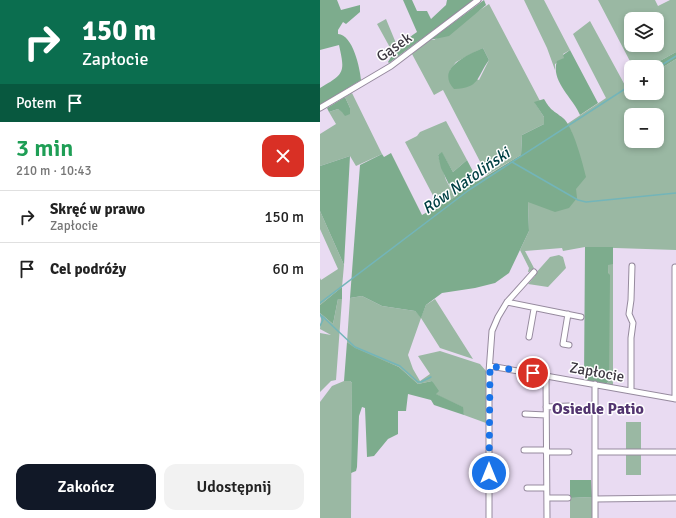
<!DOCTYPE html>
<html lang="pl">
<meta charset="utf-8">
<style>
:root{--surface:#fff;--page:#f2f2f2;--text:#222;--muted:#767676;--line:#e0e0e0;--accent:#111827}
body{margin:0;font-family:Signika,sans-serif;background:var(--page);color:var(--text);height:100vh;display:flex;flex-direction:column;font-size:15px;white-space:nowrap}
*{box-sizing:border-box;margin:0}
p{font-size:13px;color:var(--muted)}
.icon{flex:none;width:22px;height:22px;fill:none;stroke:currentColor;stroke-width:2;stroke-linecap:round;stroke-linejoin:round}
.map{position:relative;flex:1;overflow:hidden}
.panel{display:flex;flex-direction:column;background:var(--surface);width:320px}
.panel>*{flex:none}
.guide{background:#0b6e4f;color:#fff;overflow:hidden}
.fabs{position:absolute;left:304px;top:12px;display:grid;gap:8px}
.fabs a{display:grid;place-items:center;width:40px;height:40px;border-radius:8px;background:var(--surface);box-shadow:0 2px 6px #0003;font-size:20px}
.pin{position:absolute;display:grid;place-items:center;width:34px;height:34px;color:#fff;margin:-17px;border:2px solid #fff;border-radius:50%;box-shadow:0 1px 4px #0007}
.me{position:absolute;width:44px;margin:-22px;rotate:0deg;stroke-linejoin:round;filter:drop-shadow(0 0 3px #0008)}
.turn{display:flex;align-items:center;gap:14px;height:84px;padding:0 16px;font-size:18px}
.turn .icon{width:52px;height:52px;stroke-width:2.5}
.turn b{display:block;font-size:28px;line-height:34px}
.then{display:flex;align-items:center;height:38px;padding:0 16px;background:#0003;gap:8px;font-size:15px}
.round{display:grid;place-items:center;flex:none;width:42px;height:42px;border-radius:12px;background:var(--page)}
.overview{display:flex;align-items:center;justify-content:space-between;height:68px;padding:0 16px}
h1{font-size:24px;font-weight:600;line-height:30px;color:#1e9e55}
.cta{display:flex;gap:8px;margin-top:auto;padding:8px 16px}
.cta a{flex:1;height:46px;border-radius:12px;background:var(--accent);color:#fff;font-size:16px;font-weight:600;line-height:46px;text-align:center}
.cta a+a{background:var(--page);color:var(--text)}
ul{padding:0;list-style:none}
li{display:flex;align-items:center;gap:12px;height:52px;padding:0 16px;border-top:1px solid var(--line)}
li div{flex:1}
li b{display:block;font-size:15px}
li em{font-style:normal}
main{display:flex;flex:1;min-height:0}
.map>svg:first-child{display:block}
</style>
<main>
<section class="panel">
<div class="guide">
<div class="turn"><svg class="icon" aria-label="right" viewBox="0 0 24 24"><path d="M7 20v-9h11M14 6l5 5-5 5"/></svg><div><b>150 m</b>Zapłocie</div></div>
<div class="then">Potem<svg class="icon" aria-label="arrive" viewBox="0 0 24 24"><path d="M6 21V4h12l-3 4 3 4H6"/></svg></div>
</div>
<div class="overview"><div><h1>3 min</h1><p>210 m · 10:43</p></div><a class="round" style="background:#d93025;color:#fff"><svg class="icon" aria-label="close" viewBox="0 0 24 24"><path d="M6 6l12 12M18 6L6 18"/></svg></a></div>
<ul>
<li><svg class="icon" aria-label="right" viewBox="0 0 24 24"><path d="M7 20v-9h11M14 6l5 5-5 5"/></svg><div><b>Skręć w prawo</b><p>Zapłocie</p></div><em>150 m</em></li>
<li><svg class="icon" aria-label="arrive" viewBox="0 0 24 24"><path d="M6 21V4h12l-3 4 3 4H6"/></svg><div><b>Cel podróży</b></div><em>60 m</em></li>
</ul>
<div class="cta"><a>Zakończ</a><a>Udostępnij</a></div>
</section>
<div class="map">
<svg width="356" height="518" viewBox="0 0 356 518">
<rect width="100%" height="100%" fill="#e9dbf2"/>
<path fill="#9ab8a3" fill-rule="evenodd" d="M204 0H224L250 50 243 54 245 58 235 64V70L227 48Z
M278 0H335L338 6 350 0H356V52L329 67H313ZM311 19H337V45H311Z
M169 4 220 101 215 103 224 117V124L202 135 201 155 167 175 123 90 114 95 92 54 110 40H114ZM163 48 169 60 159 80 130 70 136 62Z
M66 19 78 48 73 53 57 24Z
M270 21 307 89 311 86V93H337V71L356 59V250L265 247 243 251 242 248 205 251 214 268 209 272H208L209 268 200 250 209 231 208 202 255 189 252 133 247 124 286 98 253 34ZM311 115H337V141H311Z
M32 93 62 154 36 166 30 156 0 166V134L16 124 9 112 18 109 22 111 30 108 25 97Z
M126 121 147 160 133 172 122 153 118 155 126 180 135 197 119 207 85 142 97 136 100 132Z
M0 211 24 265 22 287 0 305V278L1 280 18 269 0 229Z
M239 255 243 257 246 268 228 287 208 284 215 276 214 275 230 257Z
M288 264H293V385L286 384 289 381Z
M42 296 62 306 95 311 101 317 106 305 115 299 153 359 120 348 101 318 88 355 93 369 100 381 110 374 98 356 120 351 160 364 166 371V423L144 415 142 407 115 394 112 381 98 384 79 367 35 349 27 342 30 298Z
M18 299H22L16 380 11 381 0 392V333L11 335 0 329 1 319 0 313 13 324Z
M24 381H30L32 383 31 518H0V402L12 386Z
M306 422H321V450H306Z
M306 455H321V475H306Z
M272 497V518H250V498Z"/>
<path fill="#7dac8d" d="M0 0H17L21 10 40 5V12L26 24 23 22 18 30V34C33 35 40 68 41 80L0 105V88C25 74 25 72 19 45L0 50Z
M83 0H92L97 11H107L111 19 126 5 127 0H154L69 63 68 62C75 50 85 40 97 32Z
M164 0 166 5 129 36 110 40Z
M163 48 169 60C156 78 160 88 134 89 115 68 148 55 163 48Z
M250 50 278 103 260 115C254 99 230 81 237 61L244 58 243 55Z
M356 52V59L337 71V67H329Z
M25 97 30 108V114L25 116 22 112 18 109 9 112 7 108Z
M224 99C231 111 233 110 243 118 253 126 263 164 266 177L256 189 257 198 249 208 235 212 208 202 209 231 189 273 175 283 155 288 122 293 106 305 101 318 95 311 62 306 42 296 30 298 40 165 62 154 64 157 71 153 102 215 135 197 121 168 118 155 122 152 133 172 147 160 158 181 201 155 202 135 224 124V117L214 102Z
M30 156 24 265 0 211V166Z
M265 247H293V264L288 265V273L290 275 289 381 286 384 264 380Z
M22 287V299H18L13 324 0 313V305Z
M27 342 35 348 79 367 98 384 112 381 119 391 116 394 143 407 144 415 114 405 111 400 88 394 86 411H78V434L68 439 54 456 47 457 45 408 42 407 39 416 37 467 36 471 31 473 32 383 30 381H24Z
M250 480H271L272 497 250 498Z"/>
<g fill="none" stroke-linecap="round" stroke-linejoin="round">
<path stroke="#73b5b9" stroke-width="1.5" d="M337 68 356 56
M192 162 258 200 266 202 356 193
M0 303 149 190 311 85
M0 314 3 320 0 326
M2 316 35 347 80 366 98 382H101L111 377"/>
<g stroke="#968a9e" stroke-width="7">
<path id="street" d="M0 108 71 66 158 0
M187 302 261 317
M248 314 243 344 249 345
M209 337 214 309
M170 366 356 399
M226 376 227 518
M311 391V338L313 323 309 314 311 300 312 266
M355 399V267
M226 407 249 406
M205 414 226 415
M204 450H226
M226 452H249
M275 452H356
M207 488H226
M227 498H248
M275 499 356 498
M169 518V372L172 331 178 317 187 302 214 272
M275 518V384"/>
</g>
<use href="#street" stroke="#fff" stroke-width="5"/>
</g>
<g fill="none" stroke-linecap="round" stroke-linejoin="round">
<path stroke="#1a73e8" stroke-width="7" stroke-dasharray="0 12.6" d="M169 473 170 366 213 373"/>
</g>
<g text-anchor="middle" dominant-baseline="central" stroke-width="3" stroke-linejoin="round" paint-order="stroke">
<g font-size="15" fill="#3e3942" stroke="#fff">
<text transform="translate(74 47) rotate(-35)">Gąsek</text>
<text transform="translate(277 372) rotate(10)">Zapłocie</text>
</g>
<g font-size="16" font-style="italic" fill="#004044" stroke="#fff">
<text transform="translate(146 181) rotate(-35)">Rów Natoliński</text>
</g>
<g font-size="16" font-weight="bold" fill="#52346f" stroke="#fff">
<text x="278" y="409">Osiedle Patio</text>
</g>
</g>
</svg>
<div class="fabs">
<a><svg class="icon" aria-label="layers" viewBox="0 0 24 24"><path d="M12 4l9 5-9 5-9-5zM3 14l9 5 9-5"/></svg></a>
<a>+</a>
<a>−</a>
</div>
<div class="pin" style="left:213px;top:373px;background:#d93025"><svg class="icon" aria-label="arrive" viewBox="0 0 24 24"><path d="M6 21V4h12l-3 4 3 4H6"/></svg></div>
<svg class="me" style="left:169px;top:473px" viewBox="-20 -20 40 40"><circle r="17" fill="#1a73e8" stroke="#fff" stroke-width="3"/><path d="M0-11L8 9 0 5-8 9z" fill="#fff"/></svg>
</div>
</main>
